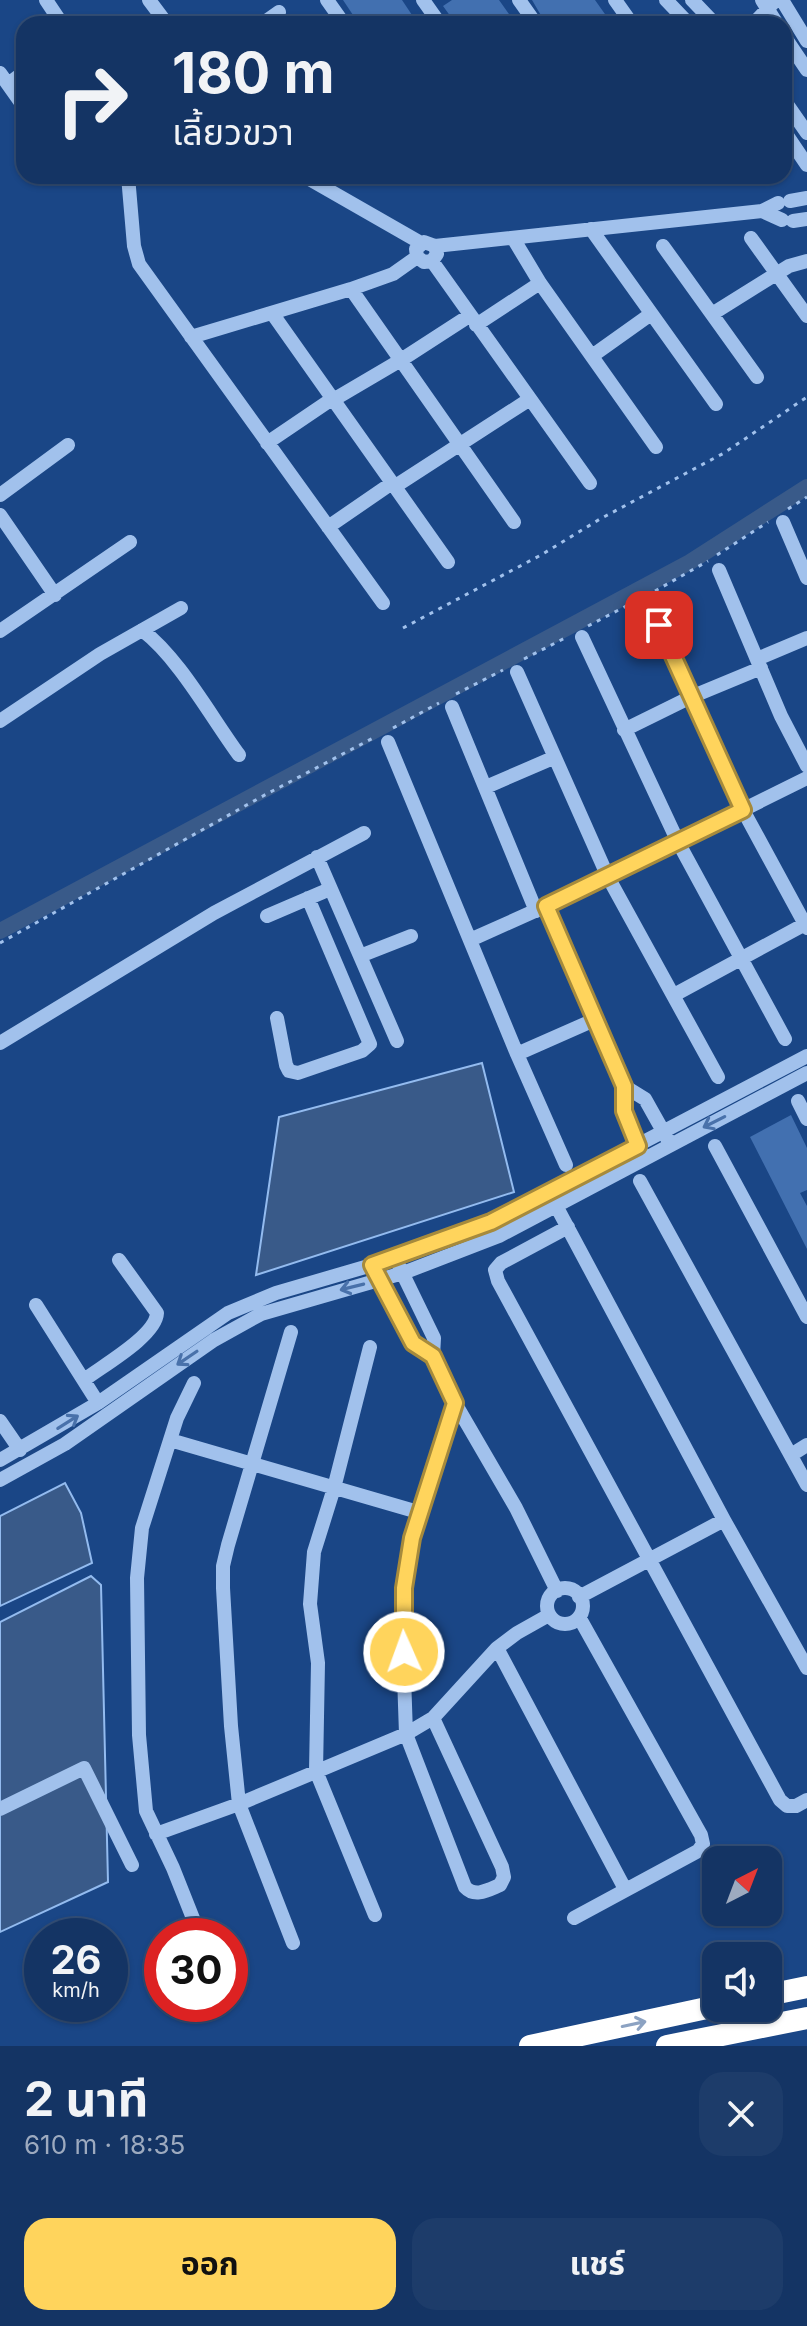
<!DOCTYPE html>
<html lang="th">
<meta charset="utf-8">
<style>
:root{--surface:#143464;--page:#1d3c6a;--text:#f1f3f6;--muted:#9daabf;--line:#334f78;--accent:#ffd45c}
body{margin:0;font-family:Inter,"Noto Sans Thai",sans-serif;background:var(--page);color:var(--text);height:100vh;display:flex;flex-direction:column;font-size:30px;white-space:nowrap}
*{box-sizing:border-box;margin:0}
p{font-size:26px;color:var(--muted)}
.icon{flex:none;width:44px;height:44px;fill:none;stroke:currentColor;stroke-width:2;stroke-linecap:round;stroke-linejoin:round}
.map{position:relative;height:2046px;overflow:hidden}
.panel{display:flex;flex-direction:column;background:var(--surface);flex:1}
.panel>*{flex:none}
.top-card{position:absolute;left:16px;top:16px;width:776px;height:168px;border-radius:24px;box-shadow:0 2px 6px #0004,0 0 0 2px var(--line);background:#143464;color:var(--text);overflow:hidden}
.needle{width:52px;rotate:42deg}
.controls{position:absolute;left:702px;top:1846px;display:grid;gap:16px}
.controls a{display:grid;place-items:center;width:80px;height:80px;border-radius:16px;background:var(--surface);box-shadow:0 2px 6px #0004,0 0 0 2px var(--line);font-size:40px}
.speed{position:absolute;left:24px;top:1918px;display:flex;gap:16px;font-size:40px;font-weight:700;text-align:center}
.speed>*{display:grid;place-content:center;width:104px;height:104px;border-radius:50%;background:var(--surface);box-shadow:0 2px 6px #0004,0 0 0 2px var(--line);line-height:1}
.speed small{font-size:20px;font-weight:400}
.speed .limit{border:12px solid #d22;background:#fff;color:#111}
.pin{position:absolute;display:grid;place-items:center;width:68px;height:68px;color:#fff;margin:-34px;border-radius:16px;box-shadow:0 4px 12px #0006}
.me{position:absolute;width:88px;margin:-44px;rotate:358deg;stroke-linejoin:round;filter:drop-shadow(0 0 6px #0008)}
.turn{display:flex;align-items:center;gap:28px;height:168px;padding:0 24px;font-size:36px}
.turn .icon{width:104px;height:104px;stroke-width:2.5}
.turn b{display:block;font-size:56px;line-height:68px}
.round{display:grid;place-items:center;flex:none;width:84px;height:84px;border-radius:24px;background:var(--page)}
.summary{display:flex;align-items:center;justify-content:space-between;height:136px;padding:0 24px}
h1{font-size:48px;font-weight:700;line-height:60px}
.primary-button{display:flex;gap:16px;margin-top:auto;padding:16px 24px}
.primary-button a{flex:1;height:92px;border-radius:24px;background:var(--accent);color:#111;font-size:32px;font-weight:700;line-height:92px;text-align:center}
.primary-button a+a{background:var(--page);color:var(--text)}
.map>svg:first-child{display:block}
</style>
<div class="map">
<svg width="807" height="2046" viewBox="0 0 807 2046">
<rect width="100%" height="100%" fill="#1a4686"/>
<path fill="#395a89" stroke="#93bbef" stroke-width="2" d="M482 1063 514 1192 256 1275 279 1117Z
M65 1483 81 1513 92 1563 0 1606V1516Z
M91 1576 101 1585 108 1882 0 1932V1622Z"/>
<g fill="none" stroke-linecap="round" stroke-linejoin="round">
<path stroke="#395a89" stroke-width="16" d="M0 931 690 562 807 487"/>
</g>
<path fill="#4270b0" d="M343 0H402L418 24H359Z
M452 0H499L516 24H456L443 6Z
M532 0H595L612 24H546Z
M791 1115 807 1148V1190L800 1193 807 1206V1249L750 1137Z"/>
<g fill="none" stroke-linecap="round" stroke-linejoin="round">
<path stroke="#a1c1ec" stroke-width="3" stroke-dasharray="4 6" stroke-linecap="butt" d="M788 509 807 497
M717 555 768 522
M655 591 708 561
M588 626 634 602
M403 628 541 555 600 519 724 453 807 397
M524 659 567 637
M456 694 503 670
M393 728 439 703
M0 943 261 797 375 737"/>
<path stroke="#a1c1ec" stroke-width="14" d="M46 0 62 24
M149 0 167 24
M327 0 344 24
M423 0 440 24
M519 0 536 24
M615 0 632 24
M666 0 689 24
M692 0 715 24
M762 0 777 24
M782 0 807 41
M262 24 279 12
M753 24 776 0
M784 36 807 70
M0 73 24 107
M8 84 24 72
M784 100 807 133
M784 131 807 165
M128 176 134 246 139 264 383 603
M304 176 421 243
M790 201 807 198
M762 211 782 220
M793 221 807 219
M591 229 716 404
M513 238 540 283 656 447
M751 238 807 316
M435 246 437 254 432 261 424 262 417 257 416 249 424 242 435 246 762 211 778 203
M663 246 757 377
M432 261 590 483
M351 289 514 522
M272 313 448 562
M712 314 789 266 807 261
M476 325 540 283
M191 337 351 289 393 274 417 257
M592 356 651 314
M333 400 401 360 469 316
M267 443 332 399
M394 487 530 399
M0 495 68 445
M0 515 55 595
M783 522 807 578
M328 527 392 483
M719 570 781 716 807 766
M648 601 743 810 807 928
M142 630C179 658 211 717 239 755
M0 631 130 542
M582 637 678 842 785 1039
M757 659 807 638
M517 672 608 877 718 1077
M452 707 536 911
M0 721 100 654 181 608
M624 730 691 697 761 668
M388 742 517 1054 566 1165
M486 787 553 758
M317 857 397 1041
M546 906 624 1086V1111L642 1154
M267 916 330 889
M470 940 577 892 807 778
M360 956 411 936
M674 995 807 923
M277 1018 286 1065 289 1071 298 1073 362 1051 370 1044 308 898
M0 1043 214 913 364 833
M517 1054 594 1020
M624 1086 645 1099 668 1140
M798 1101 807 1119
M715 1146 807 1317
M640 1181 807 1485
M553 1200 724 1520 807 1668
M568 1227 501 1263 495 1270 498 1281 780 1800 787 1806H796L807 1800
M399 1266 434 1338 433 1356 455 1403 516 1508 557 1591
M376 1273 413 1343 433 1356
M36 1305 98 1403
M291 1332 228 1545 223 1566V1588L231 1726 239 1804 293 1943
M370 1347 334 1488 314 1552 310 1604 318 1663 316 1771 375 1915
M84 1380C102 1366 156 1336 157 1313L119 1260
M194 1383 177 1418 142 1528 137 1578 139 1735 146 1811 173 1868 200 1936
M0 1421 20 1450
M170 1440 418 1512
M791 1455 807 1445
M0 1460 98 1403 228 1313 276 1293 372 1265 491 1222 807 1056
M0 1480 65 1444 214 1340 261 1314 403 1273 499 1236 807 1073
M547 1606a18 18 0 1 1 36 0a18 18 0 1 1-36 0Z
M579 1597 724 1520
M497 1648 625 1889
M433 1718 502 1867 504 1877 500 1885C488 1890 475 1898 465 1887L406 1734 402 1618 407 1565 418 1512 433 1475 455 1403
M0 1809 84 1768 132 1865
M156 1834 239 1804 406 1734 433 1718 497 1648 517 1633 549 1615
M574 1918 698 1851 703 1844 701 1835 579 1617"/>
<path stroke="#fff" stroke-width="22" d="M768 1995 807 1987
M530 2046 716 2006
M667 2046 807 2018"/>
</g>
<defs><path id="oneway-shaft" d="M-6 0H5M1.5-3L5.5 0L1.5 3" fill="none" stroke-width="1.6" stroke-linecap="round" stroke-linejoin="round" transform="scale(2)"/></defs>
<g stroke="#4971aa">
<use href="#oneway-shaft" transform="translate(714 1122) rotate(153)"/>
<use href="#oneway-shaft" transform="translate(352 1287) rotate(166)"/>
<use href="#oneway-shaft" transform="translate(187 1358) rotate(146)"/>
<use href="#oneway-shaft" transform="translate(68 1422) rotate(-32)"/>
</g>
<use stroke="#8ca2c2" href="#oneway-shaft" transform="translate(634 2024) rotate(-12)"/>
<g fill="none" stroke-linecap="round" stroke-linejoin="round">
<g stroke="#a68a3c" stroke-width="20">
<path id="route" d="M404 1652V1588L412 1538 455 1403 433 1356 413 1343 372 1265 491 1222 638 1146 624 1111V1086L546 906 743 810 659 625"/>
</g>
<use href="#route" stroke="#ffd45c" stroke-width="14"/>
</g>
</svg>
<div class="controls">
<a><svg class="needle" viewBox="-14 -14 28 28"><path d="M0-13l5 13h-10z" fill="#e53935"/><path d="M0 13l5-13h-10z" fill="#9daabf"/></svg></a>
<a><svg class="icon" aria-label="sound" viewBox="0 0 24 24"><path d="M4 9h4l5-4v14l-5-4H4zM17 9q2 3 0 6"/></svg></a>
</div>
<div class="speed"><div>26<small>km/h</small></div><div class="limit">30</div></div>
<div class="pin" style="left:659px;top:625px;background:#d93025"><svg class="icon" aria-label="arrive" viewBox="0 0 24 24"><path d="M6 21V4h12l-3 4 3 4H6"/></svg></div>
<svg class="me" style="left:404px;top:1652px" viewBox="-20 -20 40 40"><circle r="17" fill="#ffd45c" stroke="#fff" stroke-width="3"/><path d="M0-11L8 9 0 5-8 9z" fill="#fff"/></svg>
<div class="top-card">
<div class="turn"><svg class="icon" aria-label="right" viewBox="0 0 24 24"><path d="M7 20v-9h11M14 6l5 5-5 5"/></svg><div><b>180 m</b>เลี้ยวขวา</div></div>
</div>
</div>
<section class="panel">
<div class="summary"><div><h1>2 นาที</h1><p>610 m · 18:35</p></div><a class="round"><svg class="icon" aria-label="close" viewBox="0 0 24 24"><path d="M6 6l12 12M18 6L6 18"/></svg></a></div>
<div class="primary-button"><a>ออก</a><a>แชร์</a></div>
</section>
